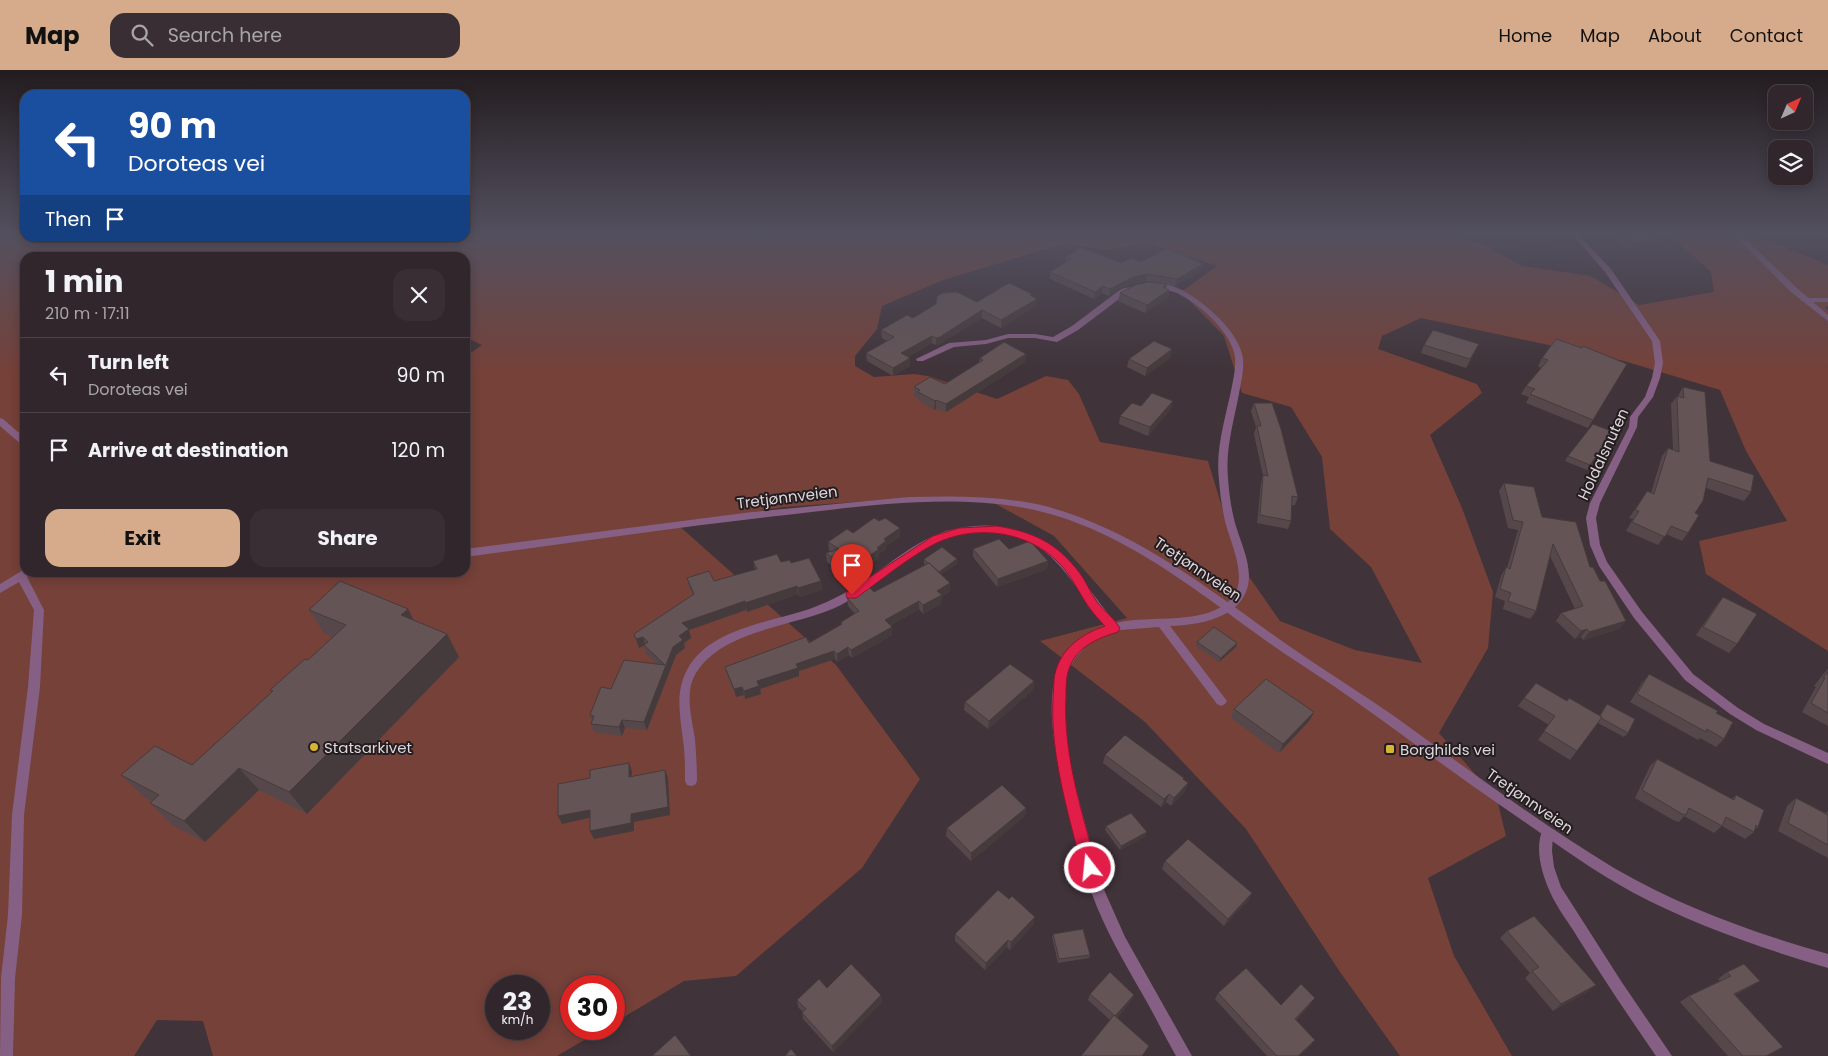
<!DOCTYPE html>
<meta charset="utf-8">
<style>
:root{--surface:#30262b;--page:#382e33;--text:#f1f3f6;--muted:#a8a5a9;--line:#4b4347;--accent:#d6ab8b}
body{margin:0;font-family:Poppins,sans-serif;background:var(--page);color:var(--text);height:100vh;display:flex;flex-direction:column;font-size:19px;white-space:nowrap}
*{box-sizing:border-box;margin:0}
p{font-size:16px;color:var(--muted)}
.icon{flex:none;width:28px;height:28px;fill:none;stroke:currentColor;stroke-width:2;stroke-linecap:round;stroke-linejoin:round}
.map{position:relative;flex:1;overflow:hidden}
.side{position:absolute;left:20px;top:182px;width:450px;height:325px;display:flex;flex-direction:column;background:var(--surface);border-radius:15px;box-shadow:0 2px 12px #0003,0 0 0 1px var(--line)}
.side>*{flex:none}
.hud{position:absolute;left:20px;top:20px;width:450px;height:152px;border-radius:15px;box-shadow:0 2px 12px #0003,0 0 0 1px var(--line);background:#1a4fa0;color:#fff;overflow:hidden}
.needle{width:32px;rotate:44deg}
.tools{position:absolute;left:1768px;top:15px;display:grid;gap:10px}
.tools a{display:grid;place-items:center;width:45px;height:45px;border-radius:10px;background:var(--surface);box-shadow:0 2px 12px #0003,0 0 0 1px var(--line);font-size:25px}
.speed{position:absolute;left:485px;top:905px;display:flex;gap:10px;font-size:25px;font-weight:700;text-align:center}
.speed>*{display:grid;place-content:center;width:65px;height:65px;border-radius:50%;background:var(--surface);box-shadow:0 2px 12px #0003,0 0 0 1px var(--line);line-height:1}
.speed small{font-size:12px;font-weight:400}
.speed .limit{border:8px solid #d22;background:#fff;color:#111}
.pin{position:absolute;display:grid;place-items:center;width:42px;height:42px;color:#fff;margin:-51px -21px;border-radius:50% 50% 50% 0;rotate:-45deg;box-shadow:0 0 5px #0007}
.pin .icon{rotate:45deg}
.me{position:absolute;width:55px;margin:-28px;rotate:344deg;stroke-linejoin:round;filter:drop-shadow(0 0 4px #0008)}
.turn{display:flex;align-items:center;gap:18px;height:105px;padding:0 25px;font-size:22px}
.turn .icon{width:65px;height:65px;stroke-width:2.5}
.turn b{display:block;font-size:35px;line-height:42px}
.then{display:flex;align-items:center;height:48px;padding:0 25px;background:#0003;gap:10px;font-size:19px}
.round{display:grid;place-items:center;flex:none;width:52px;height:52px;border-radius:15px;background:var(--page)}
.summary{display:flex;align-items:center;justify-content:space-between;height:85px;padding:0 25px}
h1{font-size:30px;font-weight:700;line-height:38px}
.cta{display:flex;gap:10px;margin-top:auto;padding:10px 25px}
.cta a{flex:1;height:58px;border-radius:15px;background:var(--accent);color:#111;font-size:20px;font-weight:700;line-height:58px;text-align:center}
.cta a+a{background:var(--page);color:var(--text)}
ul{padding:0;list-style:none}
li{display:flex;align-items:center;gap:15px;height:75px;padding:0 25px;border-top:1px solid var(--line)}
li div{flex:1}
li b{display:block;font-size:19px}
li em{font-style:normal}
header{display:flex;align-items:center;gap:30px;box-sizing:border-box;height:70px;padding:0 25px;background:var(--accent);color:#111}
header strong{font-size:24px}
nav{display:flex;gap:28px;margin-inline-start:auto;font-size:18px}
.search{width:350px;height:45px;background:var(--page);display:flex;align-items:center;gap:12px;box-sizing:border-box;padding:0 18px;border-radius:15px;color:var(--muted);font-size:19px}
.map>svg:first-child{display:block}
</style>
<header>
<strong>Map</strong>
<div class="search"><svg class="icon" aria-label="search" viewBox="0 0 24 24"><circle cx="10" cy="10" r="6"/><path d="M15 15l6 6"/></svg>Search here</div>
<nav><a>Home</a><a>Map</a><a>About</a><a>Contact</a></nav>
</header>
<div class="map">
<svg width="1828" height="986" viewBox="0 0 1828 986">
<rect width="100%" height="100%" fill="#403339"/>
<path fill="#754139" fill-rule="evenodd" d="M0 164H25V168H465V164H1450L1482 174 1522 196 1591 206 1639 235 1714 222 1711 202 1669 164H1751L1828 195V236L1825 237 1828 240V581L1706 504 1699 471 1787 451 1746 381 1720 320 1624 291 1421 248 1382 266 1378 279 1477 314 1482 323 1430 365 1462 438 1493 522 1488 578 1439 663 1497 729 1506 766 1428 808 1454 886 1512 986H1400L1340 902 1246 759 1145 652 1040 571 1127 548 1054 466 985 428H913L784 437 677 454 836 595 920 709 862 798 736 906 684 911 614 953V916H571V959H603L557 986H213L203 951 157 950 134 986H0ZM1146 173 1217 196 1181 222 1224 266 1242 323 1291 337 1322 387 1330 459 1371 497 1422 593 1355 580 1280 551 1243 498 1230 463 1208 391 1100 372 1079 324 1068 310 1046 306 997 329 928 306 914 304 874 307 855 296V286L877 259 882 236 943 210 1063 174 1108 180ZM25 188H465V267L482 275 465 287V502H25V345L22 341 25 337ZM496 916H539V959H496Z"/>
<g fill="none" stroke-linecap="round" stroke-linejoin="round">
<path fill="#866084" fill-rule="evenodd" d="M1572 164H1578L1611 199 1660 271 1663 293 1660 308 1653 327 1638 347 1637 357 1600 433 1596 448 1600 475 1607 492 1642 542 1693 604 1738 638 1764 654 1828 683V694L1756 660 1730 644 1685 610 1634 548 1599 496 1590 475 1586 448 1590 433 1629 357 1630 347 1645 327 1652 308 1655 293 1652 271 1605 202Z
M1151 213C1169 211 1190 223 1203 234 1218 246 1237 264 1242 284 1245 295 1242 307 1240 318 1235 348 1225 377 1228 408 1229 423 1231 438 1235 453 1241 475 1257 503 1244 526 1231 550 1195 555 1170 556L1227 631 1225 634 1221 636 1217 634 1159 557 1120 560 1105 564 1089 573 1076 587 1068 600 1065 616 1064 649 1071 700 1093 783 1105 822 1125 867 1192 986H1176L1171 977C1163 963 1156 948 1148 934 1130 902 1111 871 1097 837 1085 807 1078 776 1070 746 1060 703 1043 643 1057 600 1063 579 1086 561 1106 556 1077 524 1059 477 1013 466 993 460 969 460 950 467 910 482 879 515 841 535 797 557 724 558 696 603 684 622 692 649 695 669 696 683 697 697 697 711L695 715 691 716 687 715 685 711C685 697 685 683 683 670 680 645 675 622 687 600 709 558 773 552 812 538 823 534 833 529 843 524 879 505 907 474 946 461 967 455 991 453 1013 459 1066 472 1083 516 1116 553 1151 544 1206 557 1232 528 1249 509 1230 472 1225 451 1222 438 1220 424 1219 410 1215 378 1226 347 1232 316 1234 305 1237 293 1234 282 1227 258 1199 234 1177 223 1169 220 1160 219 1151 217Z
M1130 217 1134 219 1127 223 1078 260 1057 272 1035 268H1008L986 274 954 277 923 291H917L916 289 949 273 986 270 1008 264H1035L1053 267 1072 256 1121 219Z
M1802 228H1828V232H1805L1801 230Z
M25 499V502H32L27 507 44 540 40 617 24 745 22 845 15 908 13 986H0L1 908 8 845 12 745 28 617 34 540 19 512 0 523V514Z
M1547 757 1551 759 1553 763 1552 781 1554 797 1561 817 1621 911 1672 986H1656C1629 947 1603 908 1578 868 1569 853 1557 838 1550 822 1542 804 1534 778 1543 759Z"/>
<path fill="#866084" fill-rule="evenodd" d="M1733 164H1740L1797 218 1828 245V251L1791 222Z
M0 348 3 349 25 368V376L22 375 0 356Z
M909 427C961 426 1015 425 1065 442 1149 470 1218 526 1289 576 1324 600 1359 622 1394 646 1466 698 1538 752 1614 798 1681 837 1754 863 1828 884V898C1761 878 1694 855 1632 822 1586 797 1544 765 1500 735 1449 700 1399 662 1348 626 1327 611 1306 598 1285 584 1204 528 1125 457 1025 438 947 424 864 436 786 445 678 457 572 473 465 487V479L752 442Z"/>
</g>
<path fill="#56484a" d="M1516 164H1575L1573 168 1528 173Z
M1580 164H1652L1660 169 1656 176 1629 180 1606 164 1583 167Z
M1818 164H1828V169Z
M1066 187 1121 193 1141 192 1201 201 1175 216 1167 215 1166 219 1169 220 1168 228 1145 243 1118 231 1120 223 1158 213 1146 211 1131 214 1109 226 1102 223 1094 229 1050 209V202L1065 193Z
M1032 226 1036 236 1001 258 982 248 939 274 936 275 932 273 908 287 910 296 893 306 867 291 866 283 887 271 882 268 881 260 913 248 977 232Z
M1479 274 1466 298 1421 283 1424 275Z
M1172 279 1170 288 1145 306 1127 297 1129 289Z
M1026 284 1025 292 946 342 936 339 934 340 918 330V328L914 326V317L945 314 979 292 980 288Z
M1542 288 1627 294 1588 358 1526 333 1529 327 1521 324 1526 316 1541 298 1538 296Z
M1683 317 1710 391 1751 422 1744 431 1706 418 1695 443 1688 463 1682 471 1666 464 1658 475 1626 461 1633 449 1629 448 1642 429 1651 423 1662 386 1668 378 1673 380 1671 334 1677 326H1678Z
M1254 333 1298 427 1295 435H1292L1291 451 1288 459 1257 453 1261 413 1263 406 1254 364 1256 357 1251 341Z
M1141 336 1171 339 1148 366 1119 354 1120 346Z
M1614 362 1587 400 1565 391 1568 386Z
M1504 413 1542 447 1590 497 1600 511 1626 551 1619 559 1583 570 1581 567 1575 569 1556 551 1561 543 1575 539 1550 486 1536 541 1530 549 1503 539 1505 531 1495 527 1501 506 1506 497 1507 498 1518 460 1508 458 1499 421Z
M879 451 900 458V467L886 476V479L879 484V488L850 509 827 492 826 483 831 482 829 480 828 472 853 463Z
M973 479H1009L1048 491 1047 499 997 517 973 487Z
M924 489H957V494L941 504 950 522 942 526 941 534 923 544 919 539 891 555 892 557V565L852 588 849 585 837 592 835 589 799 601V606L760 619 761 624 745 629 744 625 736 627 727 605 725 597 809 573 841 555V552L855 544 848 536 847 528 874 522 925 495 924 493Z
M753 491 791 493 821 511 822 520 799 527 798 524 747 542 746 540 689 560 691 568 684 573 685 578 676 585 647 660 625 658 622 666 594 662 591 654 592 651 590 645 611 619 657 594 646 584 644 576 639 578 634 564 693 525 689 517 687 508 714 511 755 500Z
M1723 527 1737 574 1729 583 1696 565 1716 536Z
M309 540 414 551 447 564 459 587 307 744 259 720 205 772 172 755 150 733 152 731 144 727 121 705 192 695 272 622 270 620 308 590 333 567 324 563Z
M1197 572 1236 577 1219 592 1196 576Z
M1828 599V656L1802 642 1816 617 1814 616 1824 603Z
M1649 604 1724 669 1716 677 1700 668 1698 670 1630 632 1642 613Z
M1034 611 1033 620 988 659 964 640 965 632Z
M1524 628 1567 631 1599 646 1607 634 1628 663 1624 667 1598 653 1570 690 1538 670 1549 655 1518 636Z
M1234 639 1310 650 1279 683 1231 648Z
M1105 685 1184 708 1183 710 1188 713 1185 721 1171 736 1166 732 1161 737 1103 693Z
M1657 689 1732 729 1736 725 1758 757 1754 760V762L1745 769 1722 756 1714 763 1684 746 1679 752 1675 751 1635 728 1650 696Z
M1796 728 1826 743 1828 741V788L1778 761 1787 736Z
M1026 738 1025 746 971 791 946 766 947 758Z
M1106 756 1146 766 1120 780 1105 760Z
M1165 791 1252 823 1248 831 1224 856 1162 799Z
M1034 854 1010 880 1007 877 985 900 955 871V864Z
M1507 861 1596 915 1587 922 1553 941 1525 908 1530 903 1500 868Z
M1053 864 1090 885 1089 888 1058 893 1052 867Z
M1727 902 1750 917 1735 925 1783 977 1767 986H1728L1680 932 1689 926 1720 911 1718 909Z
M827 918 881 925 882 932 833 982 803 949 802 943 803 942 798 937 797 930Z
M1218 923 1281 935 1311 934 1296 950 1315 970 1310 976 1299 986H1267L1215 929Z
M1090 924 1131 931 1117 948 1146 983 1110 950 1088 930Z"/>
<path fill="#463b3c" d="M1550 164H1575L1573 168 1528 173 1531 166Z
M1585 164H1606L1583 167Z
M1660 169 1656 176 1629 180 1633 173Z
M1203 194 1201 201 1175 216 1177 209Z
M1147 204 1146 211 1131 214 1109 226 1110 219 1133 207Z
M1103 216 1102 223 1094 229 1095 222Z
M1169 220 1168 228 1145 243 1147 235Z
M1037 229 1036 236 1001 258V250Z
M982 240V248L939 274 936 275V268Z
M932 266V273L901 291V283Z
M1172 279 1170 288 1145 306 1147 298Z
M1026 284 1025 292 946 342V334Z
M910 288V296L893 306V298Z
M936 330V339L934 340 935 331Z
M1173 331 1171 339 1148 366 1150 357Z
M900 458V467L886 476V479L879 484V488L850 509V500L884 469Z
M957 489V494L939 506V502Z
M1048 491 1047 499 997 517 998 509Z
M821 511 822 520 799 527 798 518Z
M950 513V522L942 526 941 534 923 544V535L937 521Z
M797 516 798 524 747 542 745 533Z
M745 531 746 540 689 560 691 568 684 573 685 578 676 585 647 660 644 652 673 577 679 566 682 553Z
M919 531V539L885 558V550Z
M408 539 420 562 401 545Z
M1626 551 1619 559 1583 570 1589 562Z
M892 557V565L852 588 851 580Z
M1587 559 1581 567 1575 569 1581 561Z
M447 564 459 587 307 744 289 722Z
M643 567 645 575 639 578 636 569Z
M1237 573 1236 577 1219 592 1221 588Z
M848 577 849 585 837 592V584Z
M834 581 835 589 799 601V606L760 619 761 624 745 629 744 621 757 611 796 594Z
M1034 611 1033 620 988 659 989 651Z
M742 617 744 625 736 627 734 619Z
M1314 642 1310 650 1279 683 1283 674Z
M622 650 625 658 622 666 619 657Z
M629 693 632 701V715L629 707Z
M239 698 259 720 205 772 184 751Z
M665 700 668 708 670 745 634 752V761L594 769 590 761 631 744Z
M1188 713 1185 721 1171 736 1174 728Z
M1169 724 1166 732 1161 737 1164 729Z
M1026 738 1025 746 971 791V783Z
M590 740 593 747 562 754 558 746Z
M1147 762 1146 766 1120 780 1121 776Z
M1252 823 1248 831 1224 856 1228 849Z
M1035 847 1034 854 1010 880 1011 872Z
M1008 870 1007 877 985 900 986 893Z
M1760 911 1750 917 1724 930 1734 924Z
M1596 915 1587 922 1553 941 1561 934Z
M881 925 882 932 833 982 832 976Z
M1134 925 1131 931 1112 953 1114 947Z
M1315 928 1311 934 1290 955 1295 949Z
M1315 970 1310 976 1299 986H1298Z"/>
<path fill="#645456" stroke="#463b3c" d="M1529 164H1550L1531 166Z
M1620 164H1652L1660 169 1633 173Z
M1081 177 1121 193 1131 188 1141 192 1167 178 1203 194 1177 209 1147 204 1133 207 1110 219 1103 216 1095 222 1050 202 1071 189 1066 187Z
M1148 212 1167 214 1163 217 1169 220 1147 235 1120 223 1135 215Z
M1009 213 1032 224 1030 225 1037 229 1001 250 982 240 940 267 936 268 932 266 901 283 910 288 893 298 866 283 894 267 881 260 907 245 913 248 936 234 937 226 943 223 957 222 977 232Z
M1433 260 1479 274 1470 289 1424 275Z
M1556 269 1582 278 1583 276 1627 294 1593 350 1530 324 1535 319 1526 316 1548 290 1542 288Z
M1154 271 1172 279 1147 298 1129 289Z
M1004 272 1026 284 946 334 936 330 935 331 918 322 920 320 914 317 930 307 945 314 983 290 980 288Z
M1683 317 1705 322 1710 391 1754 405 1751 422 1708 408 1703 431 1695 443 1699 445 1688 463 1671 456 1665 467 1632 452 1639 441 1635 440 1647 421 1654 424 1668 378 1679 382 1677 326 1684 328Z
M1152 323 1173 331 1150 357 1120 346 1132 333 1141 336Z
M1254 333H1272L1281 359 1298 427 1292 426 1291 451 1260 445 1263 405 1268 406 1257 356H1261Z
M1593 354 1614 362 1590 395 1568 386Z
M1504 413 1534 417 1542 447 1576 452 1590 497H1593L1600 511H1605L1626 551 1589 562 1587 559 1581 561 1561 543 1583 536 1553 474 1536 541 1508 531 1511 523 1500 519 1506 497 1510 499 1523 452 1513 450Z
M874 448 879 451 885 448 900 458 884 469 886 471 877 478 879 479 850 500 826 483 839 479 828 472 847 459 853 463Z
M999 469 1009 479 1030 471 1048 491 998 509 973 479Z
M942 477 957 489 939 502 929 493H928L924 489Z
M777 484 781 492 790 490 791 493 809 488 821 511 798 518 797 516 745 533V531L682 553 689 559 679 566 683 570 673 577 644 652 622 650 619 657 591 654 594 646 590 645 601 617 611 619 624 590 665 595 644 575 648 572 643 567 636 569 634 564 694 524 687 508 709 501 714 511 757 499 753 491Z
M929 493 950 513 937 521 942 525 923 535 919 531 885 550 892 557 851 580 848 577 837 584 834 581 796 594 798 598 757 611 759 616 744 621 742 617 734 619 725 597 806 567 809 573 842 554 841 552 859 541 847 528 869 517 874 522Z
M340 511 408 539 401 545 447 564 289 722 239 698 184 751 150 733 159 725 121 705 155 676 192 695 273 621 270 620 305 589 308 590 346 555 309 540Z
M1723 527 1757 544 1737 574 1703 557Z
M1214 557 1237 573 1221 588 1197 572Z
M1010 594 1034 611 989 651 965 632Z
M1828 601V643L1811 633 1825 608H1823Z
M1649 604 1718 641 1716 643 1733 652 1724 669 1707 659 1706 662 1637 624Z
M1266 609 1314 642 1283 674 1234 639Z
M1536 613 1567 631 1569 628 1602 647 1577 681 1544 661 1555 646 1524 628Z
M1607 634 1635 649 1628 663 1601 648 1602 647 1600 646Z
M1125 665 1184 708 1183 709 1188 713 1174 728 1169 724 1164 729 1105 685Z
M1657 689 1734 730 1736 725 1764 740 1758 757 1756 755 1754 762 1726 747 1722 756 1689 738 1686 745 1682 744 1642 720Z
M629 693V707L665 700 668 737 631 744V753L590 761V740L558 746V714L590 708V700Z
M1002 715 1026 738 971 783 947 758Z
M1796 728 1828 745V775L1788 753Z
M1131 743 1147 762 1121 776 1106 756Z
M1188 769 1252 823 1228 849 1165 791Z
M998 820 1009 829 1012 826 1035 847 1011 872 1008 870 986 893 955 864Z
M1534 846 1596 915 1561 934 1532 901 1539 897 1507 861Z
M1083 859 1090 885 1059 889 1053 864Z
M851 894 881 925 832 976 802 943 806 939 797 930 819 909 827 918Z
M1744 894 1760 911 1734 924 1783 977 1766 986H1743L1689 926 1731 906 1727 902Z
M1246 898 1281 935 1301 914 1315 928 1295 949 1315 970 1298 986H1277L1218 923Z
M1110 902 1134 925 1115 946 1090 924Z
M1114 945 1149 976 1142 986H1081Z
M675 965 691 986H652Z
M791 979 797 986H785Z"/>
<linearGradient id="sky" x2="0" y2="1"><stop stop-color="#231c1f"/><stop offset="0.54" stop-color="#53505f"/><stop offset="1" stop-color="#53505f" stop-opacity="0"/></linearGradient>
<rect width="1828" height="302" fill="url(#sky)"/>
<path fill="#e11d48" stroke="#92132f" d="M997 456C1033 462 1056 472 1079 502 1086 511 1090 522 1097 532 1104 541 1114 548 1120 558L1118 562C1098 568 1076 577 1069 599 1066 607 1066 618 1066 626 1063 685 1082 742 1097 798L1095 802 1090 804 1085 802 1082 798C1068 742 1050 685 1053 628 1054 618 1053 606 1057 597 1065 575 1085 563 1105 556 1099 550 1093 543 1088 536 1078 521 1071 505 1058 492 1028 462 980 455 941 471 915 482 880 511 856 528H847L846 525 847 522 933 466 959 458Z"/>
<g fill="#d8b434" stroke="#231d20" stroke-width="2">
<circle cx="314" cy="677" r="5"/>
<rect x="1385" y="674" width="10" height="10" rx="2.5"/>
</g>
<g text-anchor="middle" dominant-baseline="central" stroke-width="4" stroke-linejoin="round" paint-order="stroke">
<g font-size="15" fill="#dfd7db" stroke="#231d20">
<text transform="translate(1603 384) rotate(-65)">Holdalsnuten</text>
<text transform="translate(787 427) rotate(-7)">Tretjønnveien</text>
<text transform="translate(1198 499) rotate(34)">Tretjønnveien</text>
<text transform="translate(1530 731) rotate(35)">Tretjønnveien</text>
</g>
<g font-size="15" fill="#dfd7db" stroke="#231d20" text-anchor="start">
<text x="324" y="677">Statsarkivet</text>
<text x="1400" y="679">Borghilds vei</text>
</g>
</g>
</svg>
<div class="tools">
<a><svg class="needle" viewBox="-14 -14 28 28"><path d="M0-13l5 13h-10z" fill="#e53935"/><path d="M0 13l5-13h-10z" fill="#a8a5a9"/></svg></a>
<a><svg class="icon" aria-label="layers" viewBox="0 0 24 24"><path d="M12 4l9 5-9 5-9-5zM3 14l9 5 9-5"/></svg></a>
</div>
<div class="speed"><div>23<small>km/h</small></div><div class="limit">30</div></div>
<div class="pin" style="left:852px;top:525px;background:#d93025"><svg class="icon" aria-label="arrive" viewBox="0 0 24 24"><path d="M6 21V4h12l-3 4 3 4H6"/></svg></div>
<svg class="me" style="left:1090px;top:798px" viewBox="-20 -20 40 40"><circle r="17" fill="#e11d48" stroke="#fff" stroke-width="3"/><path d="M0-11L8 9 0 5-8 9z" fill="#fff"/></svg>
<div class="hud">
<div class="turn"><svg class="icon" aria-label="left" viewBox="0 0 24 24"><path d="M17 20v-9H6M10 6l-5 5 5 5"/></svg><div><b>90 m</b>Doroteas vei</div></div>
<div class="then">Then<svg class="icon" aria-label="arrive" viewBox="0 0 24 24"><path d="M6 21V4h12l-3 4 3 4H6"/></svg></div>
</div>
<section class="side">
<div class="summary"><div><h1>1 min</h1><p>210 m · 17:11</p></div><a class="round"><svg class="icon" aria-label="close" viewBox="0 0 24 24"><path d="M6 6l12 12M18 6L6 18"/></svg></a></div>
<ul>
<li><svg class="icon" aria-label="left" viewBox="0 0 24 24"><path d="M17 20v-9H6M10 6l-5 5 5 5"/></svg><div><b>Turn left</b><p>Doroteas vei</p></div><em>90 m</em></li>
<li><svg class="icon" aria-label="arrive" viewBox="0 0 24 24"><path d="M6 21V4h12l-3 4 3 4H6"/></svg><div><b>Arrive at destination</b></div><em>120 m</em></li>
</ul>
<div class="cta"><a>Exit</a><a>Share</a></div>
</section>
</div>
